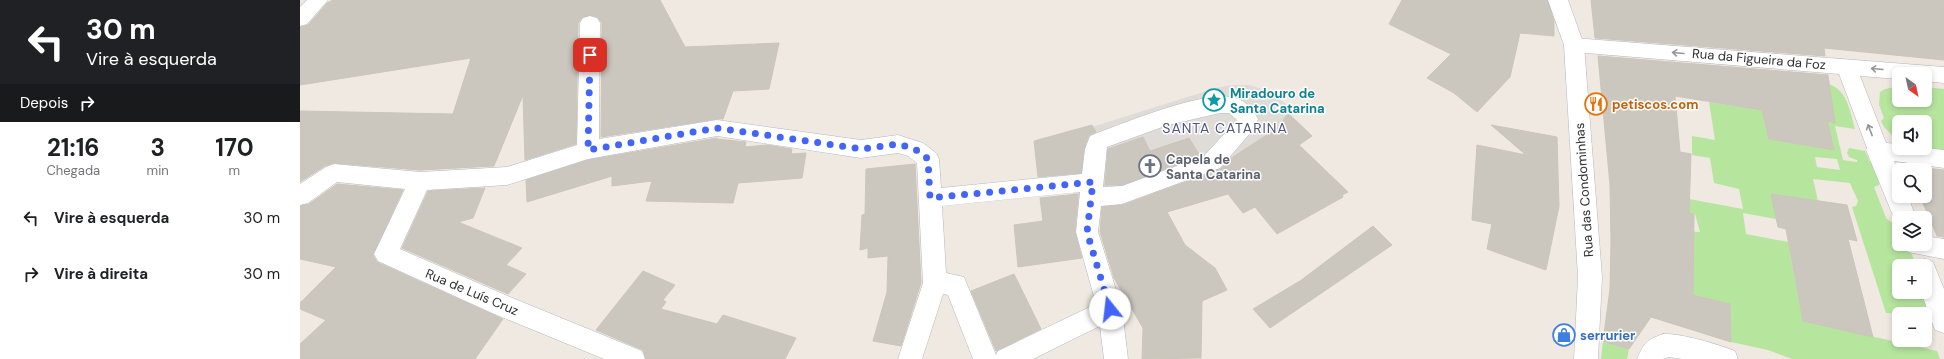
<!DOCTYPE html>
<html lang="pt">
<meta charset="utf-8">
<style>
:root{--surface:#fff;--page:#f2f2f2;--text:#202124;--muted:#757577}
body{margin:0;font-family:"DM Sans",sans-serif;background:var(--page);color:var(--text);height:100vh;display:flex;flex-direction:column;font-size:15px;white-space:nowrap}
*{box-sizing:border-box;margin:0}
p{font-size:13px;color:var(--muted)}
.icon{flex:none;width:22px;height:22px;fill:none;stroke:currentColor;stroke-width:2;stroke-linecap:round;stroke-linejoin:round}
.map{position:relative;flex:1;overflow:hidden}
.panel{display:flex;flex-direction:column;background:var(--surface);width:300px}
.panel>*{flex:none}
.banner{background:#202124;color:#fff;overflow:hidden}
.needle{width:26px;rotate:147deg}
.buttons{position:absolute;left:1592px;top:67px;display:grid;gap:8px}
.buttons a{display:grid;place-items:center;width:40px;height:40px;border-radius:6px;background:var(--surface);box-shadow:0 2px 6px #0003;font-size:20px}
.pin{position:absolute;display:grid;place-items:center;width:34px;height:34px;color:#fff;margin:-17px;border-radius:8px;box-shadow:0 2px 6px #0006}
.me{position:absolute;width:44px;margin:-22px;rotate:344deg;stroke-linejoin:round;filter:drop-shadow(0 0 3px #0008)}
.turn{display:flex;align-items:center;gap:14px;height:84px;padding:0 20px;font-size:18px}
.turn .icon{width:52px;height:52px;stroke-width:2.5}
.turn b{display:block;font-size:28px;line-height:34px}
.then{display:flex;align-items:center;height:38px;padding:0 20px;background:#0003;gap:8px;font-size:15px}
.eta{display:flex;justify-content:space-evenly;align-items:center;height:68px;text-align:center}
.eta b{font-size:24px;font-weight:700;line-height:28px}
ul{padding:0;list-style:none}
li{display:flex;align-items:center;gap:12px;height:56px;padding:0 20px}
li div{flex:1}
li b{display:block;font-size:15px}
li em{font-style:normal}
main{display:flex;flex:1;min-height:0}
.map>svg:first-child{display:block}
</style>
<main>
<section class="panel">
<div class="banner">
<div class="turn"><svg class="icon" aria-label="left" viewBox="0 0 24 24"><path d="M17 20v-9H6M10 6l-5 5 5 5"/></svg><div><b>30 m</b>Vire à esquerda</div></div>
<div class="then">Depois<svg class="icon" aria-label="right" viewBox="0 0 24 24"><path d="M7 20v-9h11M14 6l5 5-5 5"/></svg></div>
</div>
<div class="eta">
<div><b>21:16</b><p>Chegada</p></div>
<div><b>3</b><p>min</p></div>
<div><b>170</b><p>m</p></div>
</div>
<ul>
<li><svg class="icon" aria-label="left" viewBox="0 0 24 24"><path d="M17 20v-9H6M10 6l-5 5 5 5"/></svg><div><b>Vire à esquerda</b></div><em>30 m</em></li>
<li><svg class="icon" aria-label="right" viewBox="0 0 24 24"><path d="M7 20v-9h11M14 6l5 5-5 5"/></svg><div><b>Vire à direita</b></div><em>30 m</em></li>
</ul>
</section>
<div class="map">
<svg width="1644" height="359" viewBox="0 0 1644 359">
<rect width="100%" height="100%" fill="#efe9e1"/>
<path fill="#b6e59e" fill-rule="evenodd" d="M1529 84C1548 91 1550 112 1555 129L1535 126 1543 160 1557 162V160L1549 157 1547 153 1549 148 1565 151 1569 160 1575 167 1579 175V185L1574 187 1586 218 1599 228V244L1612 254 1615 266H1599V292H1621L1636 318 1625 326V314L1586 313 1552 207 1556 206 1558 201 1550 183 1513 179 1518 201 1472 194 1476 219 1443 213 1446 234 1499 244 1501 256 1490 254 1503 321 1637 351 1640 359H1492L1468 350 1431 342 1430 304 1395 295 1345 296 1393 289V267L1388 266 1384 231 1400 232 1395 214 1381 211 1378 197 1443 209 1439 189 1414 183 1410 158 1392 155V136L1415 140 1409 102 1462 110 1469 139 1528 149 1522 120 1534 123ZM1515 157 1537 159 1540 170 1517 167Z
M1599 86V100H1625V87L1644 89V154L1598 148 1591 134 1584 127 1581 121 1584 118 1579 105 1580 92 1585 89ZM1599 122H1625V148H1599Z
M1303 341 1329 349 1327 359H1301Z"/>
<path fill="#dfdcd8" d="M932 85H949L969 91 994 110 987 114 979 127 950 146 915 177 836 203 775 213 772 185 781 177 778 142 795 126 916 88Z"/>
<path fill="#cbc7bf" stroke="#cbc5ba" d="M33 0H360L385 47 479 43 469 89 433 91 423 119H417L301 137 302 23 297 17 290 15 283 17 278 23 276 144 225 160 223 95 194 166 120 170 34 163 25 166 0 182V111L153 114 171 58 0 85V27L8 25 27 3Z
M1102 0H1247L1254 21V36L1220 33 1210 77 1177 112 1154 93 1127 78 1151 54 1089 24Z
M1291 0H1644V60L1524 48 1525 56 1295 38Z
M1298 56 1528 75 1535 123 1527 121 1534 150 1469 139 1462 110 1375 96 1380 152 1391 154 1389 213 1394 214 1393 295 1430 304 1431 342 1351 317 1329 349 1303 341 1310 289 1311 242 1310 185Z
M988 113 1012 136 999 145 1048 192 1042 195 1043 197 977 234 955 207 943 213 928 194 867 212 885 245 915 268 927 290 902 301 901 358 842 359 843 328 814 278 800 232 802 207 823 205 921 169 930 159 979 127Z
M792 125 796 132 789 135 784 148 781 173 738 177 734 141Z
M1191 125 1257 137 1259 206 1246 270 1187 249 1192 224 1172 220 1177 145 1226 155Z
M843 137 850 151 889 138 900 156 822 185H805L808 149Z
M417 138V139L446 142 445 147 467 145 492 149 491 154 506 153 502 178 438 183 433 203 346 201 352 181 312 186V176L227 202 226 180 288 160Z
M615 164 621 283 601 346 573 341 587 292 588 256 568 258V248L560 250 562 215 565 214 566 169Z
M1607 166 1644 170V237L1637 236 1620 196H1625V170H1609Z
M37 184 103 190 73 255 77 262 203 319 175 359H0V344L26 320 0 309V303L36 267 0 259V206L9 204Z
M185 188 173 218 158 222 222 248 206 265 226 274 208 294 102 248 128 191Z
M778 194 775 232 782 258 718 267 714 225 743 221 740 198Z
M1471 194 1547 205 1557 241 1548 239 1573 337 1503 321 1486 229 1478 227Z
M1073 226 1092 245 970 328 953 309 1000 281Z
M343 271 375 285 363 300 366 302 361 309 417 324 423 315 496 338 485 359H346L343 350 296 330Z
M714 274 741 329 696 351 671 291Z"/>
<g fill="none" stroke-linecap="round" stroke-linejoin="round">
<g stroke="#b4b7c1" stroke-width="1">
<path id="street" d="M7 0H28L7 24 0 26V7Z
M290 16 297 18 300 23 299 139 417 120 561 140 598 135 623 143 636 153 639 159 641 188 782 174 785 149 790 136C821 124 902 91 931 97 945 100 952 107 958 119L952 131 920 168 822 204 801 206 798 232 822 309 828 359H804L800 326 733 359H673L648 295 643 294 622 359H598L623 283 617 163 608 156 598 153 561 158 417 136 288 159 207 185 127 190 100 249 210 297 342 351 345 359H304L192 313 78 261 74 254 105 189 37 182 8 203 0 205V184L26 167 34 164 120 172 207 167 277 145 280 23 283 18ZM920 113H929L937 120 904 156 822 186 803 187 807 147 868 125ZM780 192 776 232 796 304 698 351 696 355 664 277 646 273 642 206Z
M1274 38 1644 67V83L1625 81V74H1599V79L1560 76 1586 143 1599 144V148H1625L1644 150V168L1594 161 1599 174V196H1608L1616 218H1599V226L1594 218 1566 150 1567 148 1539 74 1274 52 1267 50 1264 45 1267 40Z
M1625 236 1644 239V259L1608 252 1605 244H1625Z
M1625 259 1633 262 1644 289V333L1635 330 1621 292H1625V266H1615L1617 262Z
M1363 334C1381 333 1417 344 1435 351L1438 359H1382L1369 357 1363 359H1337C1344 343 1346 340 1363 334Z"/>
</g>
<g stroke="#b4b7c1" stroke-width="1">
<path id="secondary" d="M1248 0H1268L1284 45 1302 277 1298 359H1274L1278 277 1264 45Z"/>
</g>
<use href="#street" fill="#fff" fill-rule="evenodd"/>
<use href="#secondary" fill="#fff" fill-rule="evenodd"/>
</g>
<defs><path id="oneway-shaft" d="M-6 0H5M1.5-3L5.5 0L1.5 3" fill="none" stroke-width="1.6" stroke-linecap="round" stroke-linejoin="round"/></defs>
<g stroke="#969696">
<use href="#oneway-shaft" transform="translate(1378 53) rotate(-175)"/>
<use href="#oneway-shaft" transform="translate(1577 69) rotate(-175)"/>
<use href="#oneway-shaft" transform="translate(1570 130) rotate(-111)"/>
</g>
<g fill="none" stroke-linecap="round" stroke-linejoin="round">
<path stroke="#4264fb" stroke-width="7" stroke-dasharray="0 12.6" d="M290 55 288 150 417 128 562 149 598 144 615 149 628 159 630 198 793 182 787 232 810 309"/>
</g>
<defs>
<g id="sight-ring" transform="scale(1.15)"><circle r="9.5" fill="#fff" stroke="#0f9aa8" stroke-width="1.5"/><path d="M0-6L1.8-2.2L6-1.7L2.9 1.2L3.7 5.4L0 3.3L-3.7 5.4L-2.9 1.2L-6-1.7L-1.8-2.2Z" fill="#0f9aa8"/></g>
<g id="restaurant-ring" transform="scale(1.15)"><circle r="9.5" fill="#fff" stroke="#e8710a" stroke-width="1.5"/><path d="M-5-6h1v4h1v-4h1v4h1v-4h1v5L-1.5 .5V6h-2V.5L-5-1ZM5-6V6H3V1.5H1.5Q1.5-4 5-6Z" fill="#e8710a"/></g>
<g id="church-ring" transform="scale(1.15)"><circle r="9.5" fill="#fff" stroke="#6b7280" stroke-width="1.5"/><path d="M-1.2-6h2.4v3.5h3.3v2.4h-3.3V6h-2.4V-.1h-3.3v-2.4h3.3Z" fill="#6b7280"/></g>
<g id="shop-ring" transform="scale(1.15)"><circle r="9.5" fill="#fff" stroke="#3f7fe0" stroke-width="1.5"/><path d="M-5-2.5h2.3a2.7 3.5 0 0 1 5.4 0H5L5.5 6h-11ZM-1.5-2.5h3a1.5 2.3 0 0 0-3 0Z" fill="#3f7fe0"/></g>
</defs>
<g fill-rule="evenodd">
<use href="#sight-ring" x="914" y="100"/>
<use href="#restaurant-ring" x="1296" y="104"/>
<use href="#church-ring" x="850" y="166"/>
<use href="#shop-ring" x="1264" y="335"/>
</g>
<g text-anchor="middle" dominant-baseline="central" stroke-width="3" stroke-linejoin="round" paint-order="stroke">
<g font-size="13" fill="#2e2e2e" stroke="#fff">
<text transform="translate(1459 59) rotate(5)">Rua da Figueira da Foz</text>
<text transform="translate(1284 190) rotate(-94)">Rua das Condominhas</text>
<text transform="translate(172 292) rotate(23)">Rua de Luís Cruz</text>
</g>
<g font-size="13" font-weight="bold" fill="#0d838f" stroke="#fff" text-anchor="start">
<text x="930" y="93">Miradouro de<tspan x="930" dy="15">Santa Catarina</tspan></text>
</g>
<g font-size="13" font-weight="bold" fill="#c56008" stroke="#fff" text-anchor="start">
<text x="1312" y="104">petiscos.com</text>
</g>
<g font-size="13" font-weight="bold" fill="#5b616d" stroke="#fff" text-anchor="start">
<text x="866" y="159">Capela de<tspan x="866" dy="15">Santa Catarina</tspan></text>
</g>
<g font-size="13" font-weight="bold" fill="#366cbe" stroke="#fff" text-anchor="start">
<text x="1280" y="335">serrurier</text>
</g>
<g font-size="14" letter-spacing="1" fill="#4d5680" stroke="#fff">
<text x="925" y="128">SANTA CATARINA</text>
</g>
</g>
</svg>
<div class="buttons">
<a><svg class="needle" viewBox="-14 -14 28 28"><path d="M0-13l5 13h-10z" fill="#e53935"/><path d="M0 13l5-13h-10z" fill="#757577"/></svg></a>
<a><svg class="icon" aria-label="sound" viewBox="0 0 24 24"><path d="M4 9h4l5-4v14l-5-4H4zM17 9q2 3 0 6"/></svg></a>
<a><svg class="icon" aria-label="search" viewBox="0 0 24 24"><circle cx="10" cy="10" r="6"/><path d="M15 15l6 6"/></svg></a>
<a><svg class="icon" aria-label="layers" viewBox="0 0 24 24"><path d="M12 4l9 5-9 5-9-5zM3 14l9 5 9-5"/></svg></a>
<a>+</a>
<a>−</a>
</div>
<div class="pin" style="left:290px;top:55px;background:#d93025"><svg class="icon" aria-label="arrive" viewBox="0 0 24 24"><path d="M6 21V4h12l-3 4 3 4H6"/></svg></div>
<svg class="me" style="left:810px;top:309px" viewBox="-20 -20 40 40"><circle r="19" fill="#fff"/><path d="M0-13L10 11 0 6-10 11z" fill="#4264fb"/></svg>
</div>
</main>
